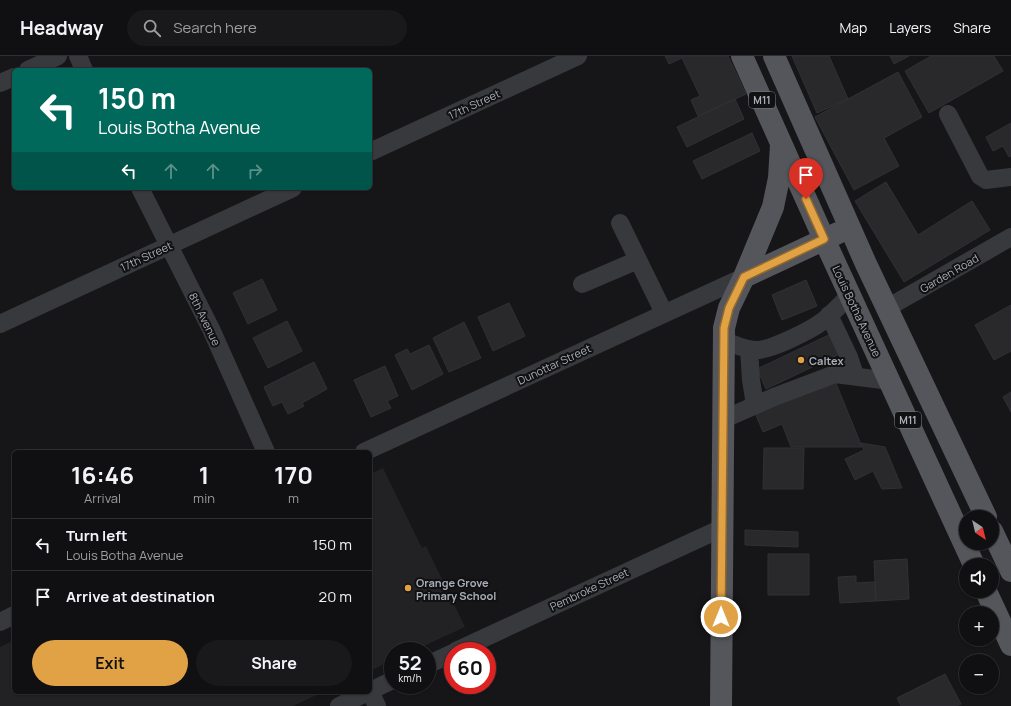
<!DOCTYPE html>
<meta charset="utf-8">
<style>
:root{--surface:#101012;--page:#19191b;--text:#f1f3f6;--muted:#9c9d9f;--line:#303032;--accent:#e1a245}
body{margin:0;font-family:Manrope,sans-serif;background:var(--page);color:var(--text);height:100vh;display:flex;flex-direction:column;font-size:15px;white-space:nowrap}
*{box-sizing:border-box;margin:0}
p{font-size:13px;color:var(--muted)}
.icon{flex:none;width:22px;height:22px;fill:none;stroke:currentColor;stroke-width:2;stroke-linecap:round;stroke-linejoin:round}
.map{position:relative;flex:1;overflow:hidden}
.drawer{position:absolute;left:12px;top:394px;width:360px;height:244px;display:flex;flex-direction:column;background:var(--surface);border-radius:6px;box-shadow:0 1px 3px #0004,0 0 0 1px var(--line)}
.drawer>*{flex:none}
.hud{position:absolute;left:12px;top:12px;width:360px;height:122px;border-radius:6px;box-shadow:0 1px 3px #0004,0 0 0 1px var(--line);background:#00695c;color:#fff;overflow:hidden}
.needle{width:26px;rotate:145deg}
.tools{position:absolute;left:959px;top:454px;display:grid;gap:8px}
.tools a{display:grid;place-items:center;width:40px;height:40px;border-radius:50%;background:var(--surface);box-shadow:0 1px 3px #0004,0 0 0 1px var(--line);font-size:20px}
.speed{position:absolute;left:384px;top:586px;display:flex;gap:8px;font-size:20px;font-weight:700;text-align:center}
.speed>*{display:grid;place-content:center;width:52px;height:52px;border-radius:50%;background:var(--surface);box-shadow:0 1px 3px #0004,0 0 0 1px var(--line);line-height:1}
.speed small{font-size:10px;font-weight:400}
.speed .limit{border:6px solid #d22;background:#fff;color:#111}
.pin{position:absolute;display:grid;place-items:center;width:34px;height:34px;color:#fff;margin:-41px -17px;border-radius:50% 50% 50% 0;rotate:-45deg;box-shadow:0 0 4px #0007}
.pin .icon{rotate:45deg}
.me{position:absolute;width:44px;margin:-22px;rotate:0deg;stroke-linejoin:round;filter:drop-shadow(0 0 3px #0008)}
.turn{display:flex;align-items:center;gap:14px;height:84px;padding:0 20px;font-size:18px}
.turn .icon{width:52px;height:52px;stroke-width:2.5}
.turn b{display:block;font-size:28px;line-height:34px}
.lanes{display:flex;align-items:center;height:38px;padding:0 20px;background:#0003;justify-content:center;gap:20px;direction:ltr}
.lanes .off{opacity:.35}
.eta{display:flex;justify-content:space-evenly;align-items:center;height:68px;text-align:center}
.eta b{font-size:24px;font-weight:700;line-height:28px}
.action{display:flex;gap:8px;margin-top:auto;padding:8px 20px}
.action a{flex:1;height:46px;border-radius:24px;background:var(--accent);color:#111;font-size:16px;font-weight:700;line-height:46px;text-align:center}
.action a+a{background:var(--page);color:var(--text)}
ul{padding:0;list-style:none}
li{display:flex;align-items:center;gap:12px;height:52px;padding:0 20px;border-top:1px solid var(--line)}
li div{flex:1}
li b{display:block;font-size:15px}
li em{font-style:normal}
header{display:flex;align-items:center;gap:24px;box-sizing:border-box;height:56px;padding:0 20px;background:var(--surface);border-bottom:1px solid var(--line)}
header strong{font-size:19px}
nav{display:flex;gap:22px;margin-inline-start:auto;font-size:14px}
.search{width:280px;height:36px;background:var(--page);display:flex;align-items:center;gap:10px;box-sizing:border-box;padding:0 14px;border-radius:22px;color:var(--muted);font-size:15px}
.map>svg:first-child{display:block}
</style>
<header>
<strong>Headway</strong>
<div class="search"><svg class="icon" aria-label="search" viewBox="0 0 24 24"><circle cx="10" cy="10" r="6"/><path d="M15 15l6 6"/></svg>Search here</div>
<nav><a>Map</a><a>Layers</a><a>Share</a></nav>
</header>
<div class="map">
<svg width="1011" height="650" viewBox="0 0 1011 650">
<rect width="100%" height="100%" fill="#161618"/>
<path fill="#222225" d="M383 412 422 492 426 490 465 571 413 595H393V604L370 615V418Z
M14 584V636H323L293 650H0V591Z"/>
<path fill="#29292c" stroke="#303134" d="M665 0H728L746 38 698 60 691 44 700 40 682 2 669 8Z
M792 0H829L848 43 817 57Z
M890 0H909L894 8Z
M931 0H994L1003 15 929 57 905 15Z
M898 16 922 61 884 82 899 110 854 134 815 61Z
M735 43 744 63 687 91 677 71Z
M1011 67V100L1009 101 1003 90 993 95 986 81Z
M752 77 760 95 702 123 693 105Z
M886 126 918 179 972 145 990 174 904 226 855 145Z
M262 223 277 254 248 268 233 237Z
M806 224 817 250 782 264 772 239Z
M509 247 525 280 493 295 478 261Z
M1011 249V295L994 304 975 269Z
M287 265 302 295 268 312 253 282Z
M464 266 481 302 449 316 433 282Z
M835 276 846 295 766 333 757 313Z
M429 289 443 318 412 334 395 299 407 293 410 298Z
M314 306 327 333 302 347 304 350 288 358 282 346 273 350 264 331Z
M385 310 398 340 387 345 391 352 371 361 354 324Z
M833 320 862 391H791L782 368 763 376 753 352Z
M1011 336V356L1003 341Z
M861 387 885 391 902 432 882 433 873 415 855 424 845 403 864 394Z
M764 392H804L803 433H763Z
M745 474 798 476V491L745 489Z
M768 498H809V539H768Z
M907 503 909 543 876 545 874 505Z
M856 520V527L875 526 876 545 840 547 838 521Z
M945 618 961 648 956 650H901L897 642Z"/>
<g fill="none" stroke-linecap="round" stroke-linejoin="round">
<path stroke="#38393c" stroke-width="18" d="M78 0 84 14
M28 14 58 0
M0 27 14 21
M948 58 980 120 986 124 1011 121
M370 96 578 0
M140 132 211 273 266 396
M620 167 664 257
M582 228 638 204
M887 252 1011 181
M829 259 849 301 855 319
M0 268 293 132
M723 283C732 288 744 293 755 294 770 295 811 274 823 265 833 257 841 248 850 239
M749 293 751 324 755 349
M722 364 774 341 835 318 890 325
M364 396 744 221
M0 566 14 559
M456 595 722 472
M427 609 453 597
M370 635 393 624
M370 635 377 650
M339 650 368 636"/>
<path stroke="#54565b" stroke-width="22" d="M742 0 824 183 974 509
M774 0 866 208 986 461
M744 221 838 177
M992 475 1011 515
M986 535 1011 589
M721 650 724 272 729 252 744 221 773 151 779 122 781 89"/>
</g>
<g fill="none" stroke-linecap="round" stroke-linejoin="round">
<g stroke="#92692d" stroke-width="10">
<path id="route" d="M721 561 724 272 729 252 744 221 824 183 806 143"/>
</g>
<use href="#route" stroke="#e1a245" stroke-width="7"/>
</g>
<g fill="#e1a245" stroke="#111113" stroke-width="1.5">
<circle cx="801" cy="304" r="4"/>
<circle cx="408" cy="532" r="4"/>
</g>
<g text-anchor="middle" dominant-baseline="central" stroke-width="4" stroke-linejoin="round" paint-order="stroke">
<g fill="#111113" stroke="#7b7f86" stroke-width="1">
<rect x="749" y="36" width="26" height="16" rx="3"/>
<rect x="895" y="356" width="26" height="16" rx="3"/>
</g>
<g font-size="10" font-weight="bold" fill="#a9aeb7">
<text x="762" y="44">M11</text>
<text x="908" y="364">M11</text>
</g>
<g font-size="11" fill="#a9aeb7" stroke="#111113">
<text transform="translate(474 48) rotate(-25)">17th Street</text>
<text transform="translate(146 200) rotate(-25)">17th Street</text>
<text transform="translate(949 217) rotate(-30)">Garden Road</text>
<text transform="translate(857 255) rotate(65)">Louis Botha Avenue</text>
<text transform="translate(205 263) rotate(64)">8th Avenue</text>
<text transform="translate(554 308) rotate(-25)">Dunottar Street</text>
<text transform="translate(589 533) rotate(-25)">Pembroke Street</text>
</g>
<g font-size="11" font-weight="bold" fill="#a9aeb7" stroke="#111113" text-anchor="start">
<text x="809" y="304">Caltex</text>
<text x="416" y="526">Orange Grove<tspan x="416" dy="13">Primary School</tspan></text>
</g>
</g>
</svg>
<div class="tools">
<a><svg class="needle" viewBox="-14 -14 28 28"><path d="M0-13l5 13h-10z" fill="#e53935"/><path d="M0 13l5-13h-10z" fill="#9c9d9f"/></svg></a>
<a><svg class="icon" aria-label="sound" viewBox="0 0 24 24"><path d="M4 9h4l5-4v14l-5-4H4zM17 9q2 3 0 6"/></svg></a>
<a>+</a>
<a>−</a>
</div>
<div class="speed"><div>52<small>km/h</small></div><div class="limit">60</div></div>
<div class="pin" style="left:806px;top:143px;background:#d93025"><svg class="icon" aria-label="arrive" viewBox="0 0 24 24"><path d="M6 21V4h12l-3 4 3 4H6"/></svg></div>
<svg class="me" style="left:721px;top:561px" viewBox="-20 -20 40 40"><circle r="17" fill="#e1a245" stroke="#fff" stroke-width="3"/><path d="M0-11L8 9 0 5-8 9z" fill="#fff"/></svg>
<div class="hud">
<div class="turn"><svg class="icon" aria-label="left" viewBox="0 0 24 24"><path d="M17 20v-9H6M10 6l-5 5 5 5"/></svg><div><b>150 m</b>Louis Botha Avenue</div></div>
<div class="lanes"><svg class="icon" aria-label="left" viewBox="0 0 24 24"><path d="M17 20v-9H6M10 6l-5 5 5 5"/></svg><svg class="icon off" aria-label="ahead" viewBox="0 0 24 24"><path d="M12 20V5M6 11l6-6 6 6"/></svg><svg class="icon off" aria-label="ahead" viewBox="0 0 24 24"><path d="M12 20V5M6 11l6-6 6 6"/></svg><svg class="icon off" aria-label="right" viewBox="0 0 24 24"><path d="M7 20v-9h11M14 6l5 5-5 5"/></svg></div>
</div>
<section class="drawer">
<div class="eta">
<div><b>16:46</b><p>Arrival</p></div>
<div><b>1</b><p>min</p></div>
<div><b>170</b><p>m</p></div>
</div>
<ul>
<li><svg class="icon" aria-label="left" viewBox="0 0 24 24"><path d="M17 20v-9H6M10 6l-5 5 5 5"/></svg><div><b>Turn left</b><p>Louis Botha Avenue</p></div><em>150 m</em></li>
<li><svg class="icon" aria-label="arrive" viewBox="0 0 24 24"><path d="M6 21V4h12l-3 4 3 4H6"/></svg><div><b>Arrive at destination</b></div><em>20 m</em></li>
</ul>
<div class="action"><a>Exit</a><a>Share</a></div>
</section>
</div>
